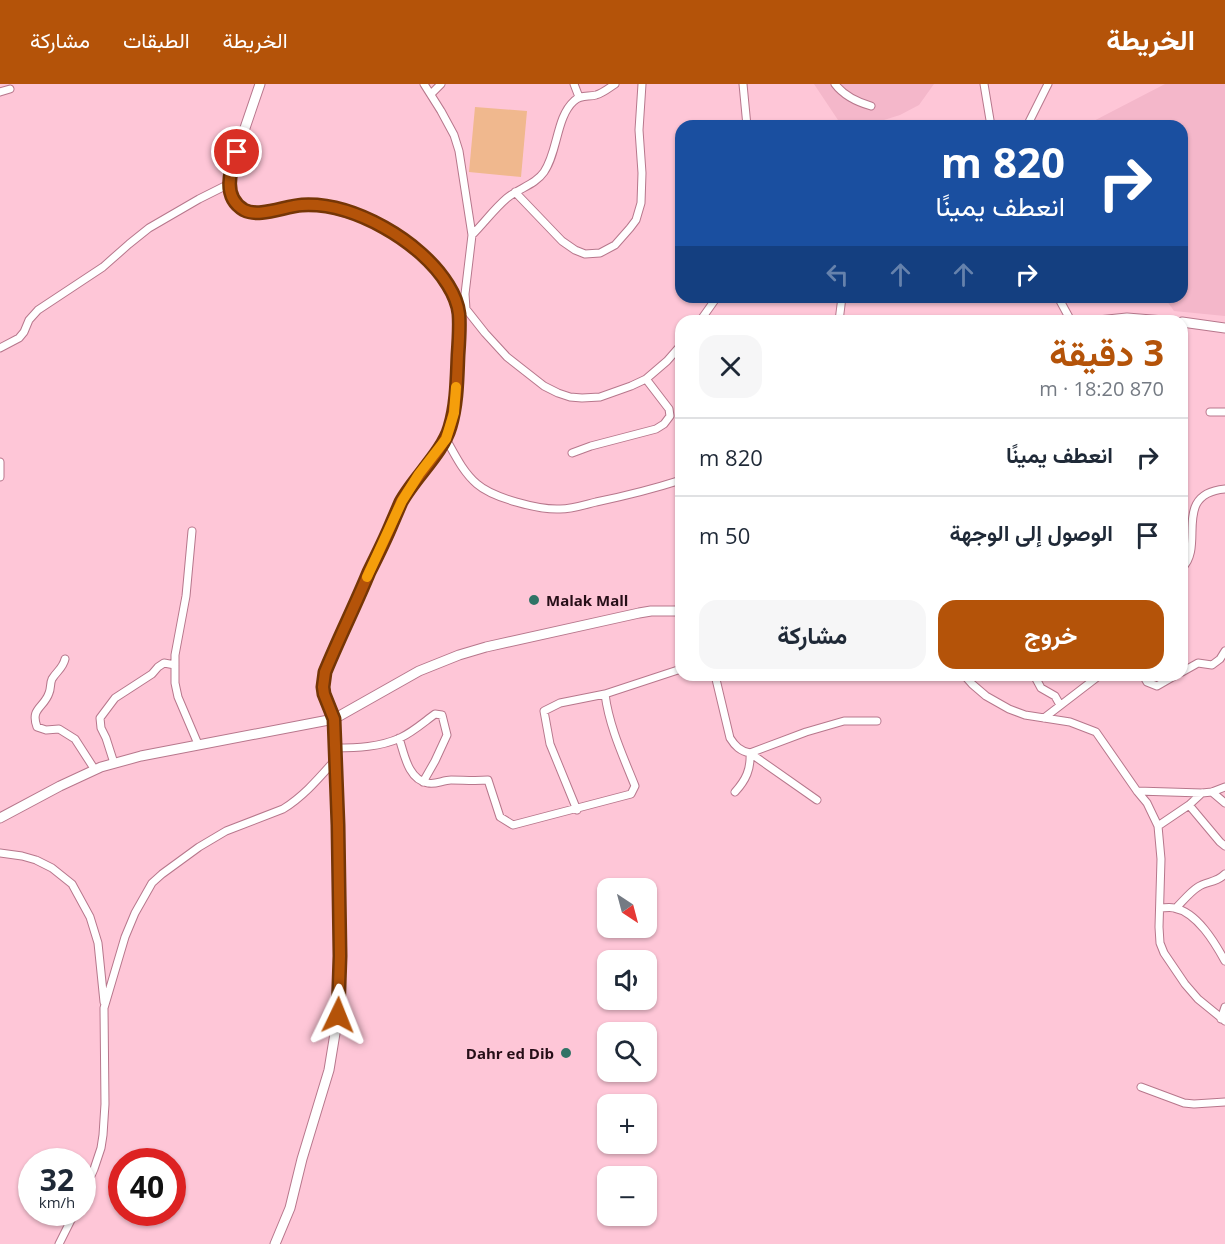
<!DOCTYPE html>
<html lang="ar">
<meta charset="utf-8">
<style>
:root{--surface:#fff;--page:#f6f6f7;--text:#1f2937;--muted:#747a83;--line:#e0e1e3;--accent:#b45309}
body{margin:0;font-family:"Open Sans",Vazirmatn,sans-serif;background:var(--page);color:var(--text);direction:rtl;height:100vh;display:flex;flex-direction:column;font-size:22px;white-space:nowrap}
*{box-sizing:border-box;margin:0}
p{font-size:20px;color:var(--muted)}
.icon{flex:none;width:33px;height:33px;fill:none;stroke:currentColor;stroke-width:2;stroke-linecap:round;stroke-linejoin:round}
.map{position:relative;flex:1;overflow:hidden;direction:ltr}
.sheet{position:absolute;left:675px;top:231px;width:513px;height:366px;display:flex;flex-direction:column;background:var(--surface);border-radius:18px;box-shadow:0 2px 4px #0004;direction:rtl}
.sheet>*{flex:none}
.hud{position:absolute;left:675px;top:36px;width:513px;height:183px;border-radius:18px;box-shadow:0 2px 4px #0004;direction:rtl;background:#1a4fa0;color:#fff;overflow:hidden}
.needle{width:39px;rotate:144deg}
.tools{position:absolute;left:597px;top:794px;display:grid;gap:12px}
.tools a{display:grid;place-items:center;width:60px;height:60px;border-radius:12px;background:var(--surface);box-shadow:0 2px 4px #0004;font-size:30px}
.speed{position:absolute;left:18px;top:1064px;display:flex;gap:12px;font-size:30px;font-weight:700;text-align:center}
.speed>*{display:grid;place-content:center;width:78px;height:78px;border-radius:50%;background:var(--surface);box-shadow:0 2px 4px #0004;line-height:1}
.speed small{font-size:15px;font-weight:400}
.speed .limit{border:9px solid #d22;background:#fff;color:#111}
.pin{position:absolute;display:grid;place-items:center;width:51px;height:51px;color:#fff;margin:-26px;border:3px solid #fff;border-radius:50%;box-shadow:0 2px 6px #0007}
.me{position:absolute;width:66px;margin:-33px;rotate:2deg;stroke-linejoin:round;filter:drop-shadow(0 0 4px #0008)}
.turn{display:flex;align-items:center;gap:21px;height:126px;padding:0 24px;font-size:27px}
.turn .icon{width:78px;height:78px;stroke-width:2.5}
.turn b{display:block;font-size:42px;line-height:51px}
.lanes{display:flex;align-items:center;height:57px;padding:0 24px;background:#0003;justify-content:center;gap:30px;direction:ltr}
.lanes .off{opacity:.35}
.round{display:grid;place-items:center;flex:none;width:63px;height:63px;border-radius:18px;background:var(--page)}
.headline{display:flex;align-items:center;justify-content:space-between;height:102px;padding:0 24px}
h1{font-size:36px;font-weight:700;line-height:45px;color:var(--accent)}
.button{display:flex;gap:12px;margin-top:auto;padding:12px 24px}
.button a{flex:1;height:69px;border-radius:18px;background:var(--accent);color:#fff;font-size:24px;font-weight:700;line-height:69px;text-align:center}
.button a+a{background:var(--page);color:var(--text)}
ul{padding:0;list-style:none}
li{display:flex;align-items:center;gap:18px;height:78px;padding:0 24px;border-top:2px solid var(--line)}
li div{flex:1}
li b{display:block;font-size:22px}
li em{font-style:normal}
header{display:flex;align-items:center;gap:36px;box-sizing:border-box;height:84px;padding:0 30px;background:var(--accent);color:#fff}
header strong{font-size:28px}
nav{display:flex;gap:33px;margin-inline-start:auto;font-size:21px}
.map>svg:first-child{display:block}
</style>
<header>
<strong>الخريطة</strong>
<nav><a>الخريطة</a><a>الطبقات</a><a>مشاركة</a></nav>
</header>
<div class="map">
<svg width="1225" height="1160" viewBox="0 0 1225 1160">
<rect width="100%" height="100%" fill="#fec6d7"/>
<path fill="#f4b7ca" d="M814 0H934L919 21 900 31 871 40 838 36Z
M1165 0H1225V232L1174 227 1164 213H1182V42H1084Z"/>
<path fill="#f0b88e" d="M475 23 527 27 521 93 469 88Z"/>
<g fill="none" stroke-linecap="round" stroke-linejoin="round">
<g stroke="#b7778c" stroke-width="9">
<path id="street" d="M424 0 441 27 454 51 459 67 472 151 465 210 466 225 485 249 507 273 544 302 558 309 570 313 582 314 600 313 631 302 646 295 667 277 681 261
M574 0 579 13
M743 0 747 42
M835 0C844 12 857 18 871 22
M984 0 991 42
M0 8 10 5
M431 10 441 0
M1027 42 1048 0
M515 108 562 157 575 166 585 170 600 169 615 161 630 144 636 136 641 119 642 89 639 46 642 0
M472 151C484 139 494 125 507 114 519 104 535 101 544 88 558 68 556 33 574 17 580 11 588 13 596 11 603 9 609 4 615 0
M1058 213 1071 237
M700 237 717 213
M839 237 842 213
M0 264 19 254 24 248 29 236 38 226 103 183 129 160 149 144 199 115 229 100
M1210 328H1225
M446 355C455 371 463 388 477 400 493 414 539 426 560 425 572 425 584 421 596 418 625 412 653 405 681 396
M572 369 591 362 656 345 664 340 670 332 669 325 646 295
M0 378V393
M192 447 186 512 175 571V599L178 613 198 660
M1182 484C1206 462 1171 410 1225 405
M65 575C63 584 57 587 52 595 50 599 51 605 49 609 44 624 30 624 37 643L46 646 59 645 75 655 95 686
M1182 588 1198 579 1212 581 1220 575 1225 567
M715 591 730 654C735 662 740 667 750 669L817 716
M964 591 972 600 986 612 1009 625 1025 631 1070 638 1096 648 1137 707 1147 719 1158 742 1161 775 1159 843 1160 859 1164 869 1185 900 1198 915 1225 937
M1034 591 1041 604 1055 612 1060 621
M1143 591 1147 598 1157 602 1176 591
M1044 634 1100 591
M399 654C404 669 408 696 428 699 435 701 443 696 451 696 463 696 475 697 488 696L500 733 513 741 631 710 635 702C623 672 609 642 605 610L681 585
M335 664C357 664 380 663 400 654 413 648 424 638 435 630L442 631 447 651 435 677 423 698
M114 679 106 654 101 644 100 634 115 614 152 590 158 583 164 579 175 581
M1137 707 1202 709 1212 708 1225 703
M735 708C746 696 751 685 750 669L806 648 844 637H877
M1212 708 1225 719
M1202 709 1189 721 1220 758 1225 762
M577 726 550 660 544 627 560 619 605 610
M1158 742 1189 721
M0 769 22 772 36 776 52 784 72 800 90 833 98 859 104 918
M1160 824C1164 824 1170 823 1174 824 1197 828 1215 859 1225 877
M1176 824C1183 817 1190 808 1198 803 1207 797 1216 799 1225 790
M1221 935 1225 923
M1141 1003 1184 1019 1194 1020 1225 1018
M82 1112 94 1085 101 1064 103 1051 105 1020 104 924 125 853 135 829 152 799 162 790 199 763 226 747 283 725C304 712 319 694 336 675
M59 1160 75 1128"/>
</g>
<g stroke="#b7778c" stroke-width="11">
<path id="secondary" d="M260 0 231 85 229 100 233 112 237 120 243 125 257 128 303 121 327 123 358 132 377 140 390 146 414 163 434 183 448 202 459 228 457 285 454 329 451 342 446 355 419 390 402 417 325 588 324 610 334 635 338 741 340 872 338 931 329 986 302 1075 290 1124 275 1160
M1098 237 1127 234 1164 237
M1182 238 1225 244
M0 734 60 702 101 683 141 672 334 635 419 587 459 571 486 563 639 529 651 527H681"/>
</g>
<use href="#street" stroke="#fff" stroke-width="7"/>
<use href="#secondary" stroke="#fff" stroke-width="9"/>
</g>
<g fill="none" stroke-linecap="round" stroke-linejoin="round">
<g stroke="#753606" stroke-width="15">
<path id="route" d="M237 68C230 87 222 113 244 126 259 134 285 122 302 121 353 118 421 157 448 201 453 209 458 220 459 230 460 243 459 257 458 271 457 294 457 320 450 343 443 368 414 394 401 418 398 425 395 432 392 439 385 456 377 472 369 488 355 522 339 554 325 588L323 603 324 610 334 635 338 741 340 872 338 931"/>
</g>
<use href="#route" stroke="#b45309" stroke-width="10"/>
<path stroke="#f59e0b" stroke-width="10" d="M367 493 402 417 419 390 446 355 454 329 456 303"/>
</g>
<g fill="#307366" stroke="#fec6d7" stroke-width="2">
<circle cx="534" cy="516" r="6"/>
<circle cx="566" cy="969" r="6"/>
</g>
<g text-anchor="middle" dominant-baseline="central" stroke-width="4.5" stroke-linejoin="round" paint-order="stroke">
<g font-size="15" font-weight="bold" fill="#260e17" stroke="#fec6d7" text-anchor="start">
<text x="546" y="516">Malak Mall</text>
<text x="554" y="969" text-anchor="end">Dahr ed Dib</text>
</g>
</g>
</svg>
<div class="tools">
<a><svg class="needle" viewBox="-14 -14 28 28"><path d="M0-13l5 13h-10z" fill="#e53935"/><path d="M0 13l5-13h-10z" fill="#747a83"/></svg></a>
<a><svg class="icon" aria-label="sound" viewBox="0 0 24 24"><path d="M4 9h4l5-4v14l-5-4H4zM17 9q2 3 0 6"/></svg></a>
<a><svg class="icon" aria-label="search" viewBox="0 0 24 24"><circle cx="10" cy="10" r="6"/><path d="M15 15l6 6"/></svg></a>
<a>+</a>
<a>−</a>
</div>
<div class="speed"><div>32<small>km/h</small></div><div class="limit">40</div></div>
<div class="pin" style="left:237px;top:68px;background:#d93025"><svg class="icon" aria-label="arrive" viewBox="0 0 24 24"><path d="M6 21V4h12l-3 4 3 4H6"/></svg></div>
<svg class="me" style="left:338px;top:931px" viewBox="-20 -20 40 40"><path d="M0-17L14 15 0 8-14 15z" fill="#b45309" stroke="#fff" stroke-width="4"/></svg>
<div class="hud">
<div class="turn"><svg class="icon" aria-label="right" viewBox="0 0 24 24"><path d="M7 20v-9h11M14 6l5 5-5 5"/></svg><div><b>820 m</b>انعطف يمينًا</div></div>
<div class="lanes"><svg class="icon off" aria-label="left" viewBox="0 0 24 24"><path d="M17 20v-9H6M10 6l-5 5 5 5"/></svg><svg class="icon off" aria-label="ahead" viewBox="0 0 24 24"><path d="M12 20V5M6 11l6-6 6 6"/></svg><svg class="icon off" aria-label="ahead" viewBox="0 0 24 24"><path d="M12 20V5M6 11l6-6 6 6"/></svg><svg class="icon" aria-label="right" viewBox="0 0 24 24"><path d="M7 20v-9h11M14 6l5 5-5 5"/></svg></div>
</div>
<section class="sheet">
<div class="headline"><div><h1>3 دقيقة</h1><p>870 m · 18:20</p></div><a class="round"><svg class="icon" aria-label="close" viewBox="0 0 24 24"><path d="M6 6l12 12M18 6L6 18"/></svg></a></div>
<ul>
<li><svg class="icon" aria-label="right" viewBox="0 0 24 24"><path d="M7 20v-9h11M14 6l5 5-5 5"/></svg><div><b>انعطف يمينًا</b></div><em>820 m</em></li>
<li><svg class="icon" aria-label="arrive" viewBox="0 0 24 24"><path d="M6 21V4h12l-3 4 3 4H6"/></svg><div><b>الوصول إلى الوجهة</b></div><em>50 m</em></li>
</ul>
<div class="button"><a>خروج</a><a>مشاركة</a></div>
</section>
</div>
